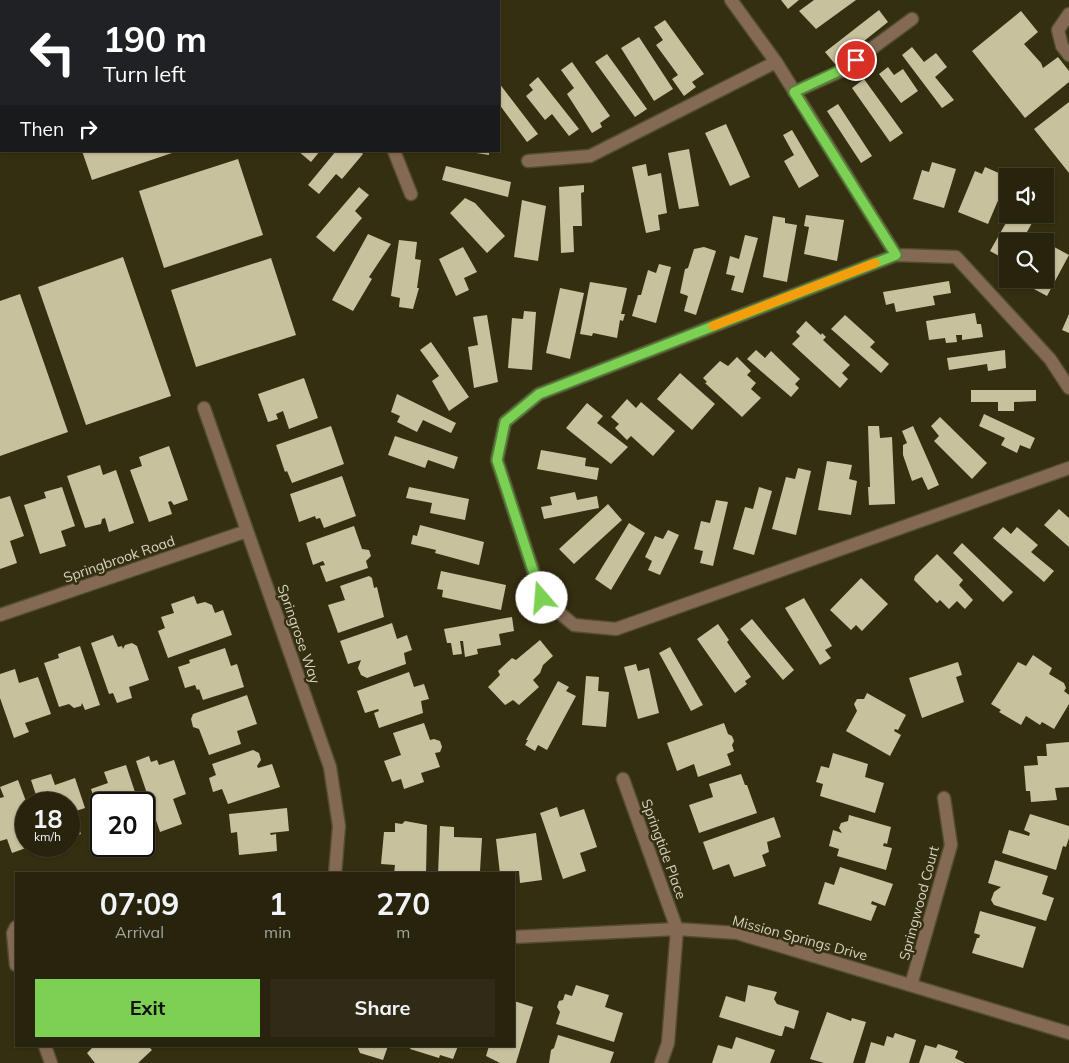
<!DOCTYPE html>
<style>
:root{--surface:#28230d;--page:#302b16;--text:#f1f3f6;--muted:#a5a49d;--line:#44402e;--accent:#7cd154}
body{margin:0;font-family:Mulish,sans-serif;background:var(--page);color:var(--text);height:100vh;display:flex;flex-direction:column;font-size:19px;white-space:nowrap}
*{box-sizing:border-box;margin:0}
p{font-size:16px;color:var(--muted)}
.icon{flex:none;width:28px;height:28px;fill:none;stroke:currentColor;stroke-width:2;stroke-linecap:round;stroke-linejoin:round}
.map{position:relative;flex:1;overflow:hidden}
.details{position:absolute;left:15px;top:872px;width:500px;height:175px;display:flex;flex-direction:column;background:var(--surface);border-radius:0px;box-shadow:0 1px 4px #0004,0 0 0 1px var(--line)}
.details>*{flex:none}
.banner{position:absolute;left:0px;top:0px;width:500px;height:152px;box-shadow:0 1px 4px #0004,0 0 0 1px var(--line);background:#202124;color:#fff;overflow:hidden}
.tools{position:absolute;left:999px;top:168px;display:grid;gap:10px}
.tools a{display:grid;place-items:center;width:55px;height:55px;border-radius:0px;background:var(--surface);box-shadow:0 1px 4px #0004,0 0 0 1px var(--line);font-size:25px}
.speed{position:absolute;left:15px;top:792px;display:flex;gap:10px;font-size:25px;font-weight:700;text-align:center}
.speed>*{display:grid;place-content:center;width:65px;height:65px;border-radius:50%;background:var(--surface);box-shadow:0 1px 4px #0004,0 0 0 1px var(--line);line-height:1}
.speed small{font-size:12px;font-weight:400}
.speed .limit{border:2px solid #111;border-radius:8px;background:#fff;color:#111}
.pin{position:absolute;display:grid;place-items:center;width:42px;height:42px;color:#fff;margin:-21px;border:2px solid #fff;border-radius:50%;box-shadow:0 1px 5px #0007}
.me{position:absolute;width:55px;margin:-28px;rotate:342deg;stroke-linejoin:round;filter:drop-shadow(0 0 4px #0008)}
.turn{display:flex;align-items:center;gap:18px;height:105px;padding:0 20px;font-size:22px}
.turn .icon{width:65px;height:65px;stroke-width:2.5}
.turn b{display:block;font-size:35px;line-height:42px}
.then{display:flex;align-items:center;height:48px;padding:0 20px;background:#0003;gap:10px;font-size:19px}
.eta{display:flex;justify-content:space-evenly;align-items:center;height:85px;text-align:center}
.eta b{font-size:30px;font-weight:700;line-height:35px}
.primary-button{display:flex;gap:10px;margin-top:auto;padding:10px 20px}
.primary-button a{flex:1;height:58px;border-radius:0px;background:var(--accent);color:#111;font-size:20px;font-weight:700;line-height:58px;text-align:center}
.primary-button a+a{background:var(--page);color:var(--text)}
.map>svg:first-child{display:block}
</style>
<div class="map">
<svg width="1069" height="1063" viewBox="0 0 1069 1063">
<rect width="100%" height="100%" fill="#352f11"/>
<path fill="#c7c19e" d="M781 0H799L788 9Z
M814 0H856L816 29 799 11Z
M879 10 888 22 835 64 825 52Z
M1021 11 1038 32 1024 44 1041 63 1043 68 1058 57 1069 71V82L1025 118 972 51Z
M665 20 704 74 692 82 696 87 684 96 672 79 678 75 656 45 663 40 654 27Z
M639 37 673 89 654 101 621 48Z
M912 47 924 62 936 53 947 67 935 77 954 100 942 108 902 55Z
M607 54 647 109 635 117 595 62Z
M572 62 610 116 600 123 602 127 592 133 567 94 574 88 561 70Z
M888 67 894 75 903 69 918 91 901 103 879 74Z
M538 77 579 129 569 136 552 114 545 120 526 96 533 90 529 85Z
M864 79 903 133 890 142 852 88Z
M499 83 538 134 527 142 499 104Z
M1069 102V173L1034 129Z
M838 104 872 156 861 163 827 111Z
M726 124 750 177 730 186 705 133Z
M792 130 819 176 799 188 784 161 794 155 783 135Z
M689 149 699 206 679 209 668 153Z
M82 151H175V152L92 180Z
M298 151H320L311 162Z
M336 151H360L363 154 342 179 336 174 319 194 308 185Z
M464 151H489V155Z
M238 159 263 235 164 268 139 191Z
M932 162 956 169 944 208 913 199 922 170 929 172Z
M646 164 648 176 661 173 667 213 658 215 660 230 646 233 632 167Z
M446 166 511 182 508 197 442 180Z
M985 167 1008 177 988 224 958 212 975 171 982 174Z
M584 185V192L581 193 582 226H573L574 252 561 253 559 187Z
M359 187 369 195 355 211 362 218 334 252 316 237Z
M465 198 475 203 505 236 487 253 450 213Z
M522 200 546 206 538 261 514 257Z
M1011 214H1037L1022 241H1008V261L990 251Z
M806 215 844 220 837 261 804 254 809 227 804 226Z
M773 216 785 218V223L797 225 787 282 763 277Z
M368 234 391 244 369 277 372 279 353 311 332 300Z
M745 235 758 238 743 293 731 290 735 276 726 274 730 256 739 259Z
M399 240 417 242 415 259 421 260 417 288H419L413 309 399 307 400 298 391 296Z
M1045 242 1069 255 1047 296 1015 279H1045Z
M463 247 477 272 464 278 469 290 456 296 439 259Z
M704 247 716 251 696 315 684 311 688 296 680 293 685 269 688 268 694 249Z
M123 257 171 396 86 425 38 287Z
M271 258 296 335 196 367 171 290Z
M659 264 671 267 656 323 632 316 638 295H641L648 270 656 273Z
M949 281 951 293 933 296 935 305 896 312 894 303 886 305 883 292Z
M590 282 627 288 621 314H625L623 321 620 320 617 338 593 333 592 336 580 334Z
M560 288 584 293 570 359 546 353Z
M20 294 68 432 0 456V301Z
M524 311 536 312 532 370 508 368 512 318 523 319Z
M975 313 977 324H981L983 337 962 340V335H956L957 342 946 343 945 338 929 340 926 321Z
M1069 314V333L1062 330Z
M487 315 498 382 474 388 468 347 478 345 473 317Z
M845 315 875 342 870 347 889 364 881 373 831 329Z
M806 321 821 335 822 333 826 337 823 340 850 365 842 373 848 379 840 388 792 344 800 336 796 332Z
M431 342 469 397 449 411 432 381 439 376 420 350Z
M756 350 765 358 771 351 800 379 795 384 799 388 791 397 747 359Z
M1005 350 1006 368 988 371 987 364 949 370 947 358Z
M737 357 751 371 747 375 756 383 751 389 761 398 742 417 705 383 707 382 703 378 720 361 728 366Z
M680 373 715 404 692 430 657 399Z
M304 378 318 418 289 429 283 411 276 414 278 419 268 422 258 394Z
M971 390H1036V401L1014 402V411H998V402H971Z
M397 394 456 423 451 433 423 420 417 432 397 422 400 416 391 412Z
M627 399 636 408 641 402 675 431 653 456 631 436 627 440 615 428 619 424 611 417Z
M587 403 603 416 597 423 628 447 611 464 566 428Z
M984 414 1035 438 1030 449 1020 445 1017 453 1001 445 1005 438 979 426Z
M940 417 987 463 972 479 934 441 939 436 931 426Z
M331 426 344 464 292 483 287 471 285 472 276 445Z
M868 426H879L880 438 892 437 895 504 869 505 868 487H870Z
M913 426 939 485 928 490 922 477 912 481 903 455V445L907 443 902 431Z
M395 436 458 457 454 469 428 460 425 468 388 455Z
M169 446 188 500 174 505 171 501 168 502 172 514 149 522 130 470 142 466 139 457Z
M541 450 586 458 585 466 599 468 597 480 537 469Z
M827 461 852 465 849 479 857 481 851 515 818 510Z
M100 465 103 475 116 470 134 523 109 532 105 518 102 519 101 524 85 528 67 476Z
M798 468 811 471 796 535 772 529 786 477 795 479Z
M342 476 356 516 324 528 320 518 316 519 315 516 299 522 290 494Z
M62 487 75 526 61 531 66 546 40 554 24 505 46 498 44 492Z
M409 487 469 499 465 520 430 513 432 503 406 498Z
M759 487 772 491 754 555 733 549 745 507 753 509Z
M575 492 577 500 597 496 599 508 544 519 541 507 552 505 550 497Z
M10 496 24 536 10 541 17 563 0 569V499Z
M716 500 728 502 713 566 700 563 703 551 694 549 701 521 710 523Z
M608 504 622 520 574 564 559 549Z
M1059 509 1069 518V547L1044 525Z
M629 523 645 533 611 590 595 579Z
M420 525 484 542 479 565 435 553 436 550 411 544 413 535 417 536Z
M354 526 362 549 369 550 371 556 366 561 368 568 326 582 320 566 325 565 323 561 313 565 306 543Z
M1003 527 1011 534 1017 527 1038 545 1031 552 1054 571 1044 582 993 538Z
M668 530 679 535 660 575 648 570 652 561 645 557 655 536 663 539Z
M962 543 1013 592 1003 602 953 553Z
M937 554 963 580 959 585 973 600 965 609 957 601 949 609 940 600 937 603 914 580 915 576Z
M441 571 506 585 501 610 442 597 443 590 437 589Z
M369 576 372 578 374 588 377 587 384 617 338 633 328 605 345 600 340 586Z
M861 578 888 604 862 631 856 625 851 630 830 610Z
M194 596 197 604 205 602 212 605 215 613 223 610 232 635 168 658 158 631 165 628 161 617 174 613 171 604Z
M804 598 832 646 825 650 831 658 820 665 785 608Z
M512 617 514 631 499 634 501 645 477 649 478 654 465 657 463 641H460L462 654 453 655 451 643H447L444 629Z
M752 619 794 670 783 680 740 629Z
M392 623 397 639 407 635 412 650 404 653 406 664 367 678 361 675 358 668 361 660 348 664 340 641Z
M718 624 729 640 727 642 751 677 745 681 747 684 735 693 697 639Z
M113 635 118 647 122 646 123 649 125 645 132 643 137 646 149 680 129 687 132 698 117 703 113 693 109 694 91 643Z
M540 640 553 656 543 665 540 673 533 680 539 687 519 705 513 700 505 705 488 687 500 675 498 671 512 658 516 660Z
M80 646 100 705 85 710 82 703 81 706 74 708 69 704 59 707 44 663 59 658 58 654Z
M670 647 703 705 691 711 659 653Z
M225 648 231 666 237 664 244 687 203 700 199 689 197 690 195 685 185 688 178 667 190 663 189 660Z
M1033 655 1052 668 1049 674 1064 683 1066 688 1064 691 1069 695V704L1054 729 1042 722 1040 725 1026 716 1021 725 999 712 1001 710 991 704 1018 662 1026 666Z
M958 662 962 675 956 677 964 702 922 718 909 678Z
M636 664 638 671 649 668 659 713 638 719 624 667Z
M15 669 19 683 38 677 51 714 25 723 29 732 14 738 0 698V674Z
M409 672 414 687 424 684 429 699 421 701 423 713 379 728 374 713 379 711 378 709 365 713 357 691Z
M586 676 599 677 598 691 609 692 606 727 582 725Z
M558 681 569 687 566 691 576 696 547 750 538 745 535 751 525 745 528 740H526Z
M867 693 906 715 898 730 895 729 894 731 901 735 890 756 846 731 857 711 854 704 857 699H864Z
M247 695 257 724 237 731 241 744 209 755 199 729 193 727 191 719 193 714Z
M424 723 430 740 434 739 440 741 442 747 440 752 435 753 440 767 421 773 424 782 404 789 401 779 392 782 384 761 401 755 393 733Z
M724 723 728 734 732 736 734 741 732 745 734 751 727 754 731 765 698 777 694 764 677 771 667 743Z
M1069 742V787L1055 788 1057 800 1031 802 1030 791H1026L1024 766 1038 765 1037 756H1047L1046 744Z
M253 750 259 753 261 760 257 766 258 768 272 764 280 787 228 804 222 789 213 792 209 778 216 775 212 764Z
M833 753 868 764 865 777 884 783 875 813 820 796 823 784 816 782 821 766 829 768Z
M149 756 151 762 157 760 159 765 174 760 186 794 173 799 182 824 160 832 136 761Z
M126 765 139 804H101V819L91 789 108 783 104 772Z
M51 774 55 785 75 778 85 808 73 812 81 834 69 838V804H39L31 780Z
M741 774 745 785H747L757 813 699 833 689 805 713 797 709 784Z
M18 780 27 804 26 848 12 853 7 839 0 841V798L4 797 0 787Z
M557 807 560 817 584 809 597 847 580 853 586 871 563 879 540 813Z
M287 808 289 831 270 833 271 835 276 834 277 851 239 855 237 832 231 833 229 814Z
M1030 814 1069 826V838L1066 847 1063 846 1056 870 1002 853 1009 830 1029 836 1030 833 1024 830Z
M849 815 891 827 887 844 884 843 883 846 892 848 886 870 837 856 839 849 829 846 833 830 842 833 839 828 841 823 848 821Z
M774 817 781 837 767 842 769 852 762 855 766 866 734 877 729 864 713 870 703 842Z
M405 821 427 825 426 874H394L395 865 381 864 384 832H395V823L402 824Z
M440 826 454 827V837L482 838 480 871 438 874Z
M536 833 542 880 520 883 519 871H516V876H514V874H500L496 839Z
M995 860 1048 876 1042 894 1054 898 1046 921 994 905 991 900 994 892 1001 887 988 883Z
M840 867 893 884 885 906 872 901 871 904 877 906 871 921 818 904 825 882 834 885Z
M980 911 1036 927 1023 968 972 953 977 938H979L980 935 974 933Z
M576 985 609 995 605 1007 623 1013 614 1042 556 1024 560 1012 557 1007 559 1001 563 1000 565 994 572 996Z
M748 985 777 992 774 999 777 1004 799 1011 794 1029 785 1026 782 1036H780L719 1017 726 996 745 1002Z
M514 1001 533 1007 516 1063H500L486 1056 489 1046H514Z
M827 1012 851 1021 852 1018 866 1022 853 1063H824L810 1059Z
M895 1033 916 1040 909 1063H865L871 1042 884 1046 887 1036 893 1038Z
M558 1035 614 1052 610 1063H549L551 1050 554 1048Z
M736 1037 775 1050 770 1063H712L718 1045 732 1049Z
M938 1044 958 1051 955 1058 965 1063H919L925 1045 936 1048Z
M94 1046H148L152 1050 138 1063H95L87 1053Z
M357 1046H388L383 1060 360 1053Z
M411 1046H458L453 1059 440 1055 439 1058 410 1049Z"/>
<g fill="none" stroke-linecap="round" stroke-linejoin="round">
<g stroke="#524d31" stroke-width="15">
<path id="minor" d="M335 0 336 1
M731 0 776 62 896 255
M1069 14 1058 30 1062 46 1069 55
M794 92 841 71 912 19
M394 151 411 194
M528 161 590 156 776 62
M1069 388 1050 359 956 257 896 255 539 394 505 422 497 460 542 598 574 625 616 629 1069 468
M204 408 330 767 339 826 335 874
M0 615 247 531
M623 779 677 929 668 1043 661 1063
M16 927 13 933 16 965
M514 937 677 929 737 933 1069 1033
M911 985 951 845 944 798
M45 1046 51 1063"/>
</g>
<use href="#minor" stroke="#846a54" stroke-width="12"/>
</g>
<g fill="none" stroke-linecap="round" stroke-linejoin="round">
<g stroke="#518837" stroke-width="12">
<path id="route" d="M542 598 497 460 505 422 539 394 896 255 794 92 841 70 856 60"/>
</g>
<use href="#route" stroke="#7cd154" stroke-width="9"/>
<path stroke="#f59e0b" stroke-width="9" d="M713 326 875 263"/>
</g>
<g text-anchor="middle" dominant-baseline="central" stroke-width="5" stroke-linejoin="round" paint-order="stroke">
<g font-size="14" fill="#d6d3c2" stroke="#352f11">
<text transform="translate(119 559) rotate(-19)">Springbrook Road</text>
<text transform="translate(299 634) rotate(71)">Springrose Way</text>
<text transform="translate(664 849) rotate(70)">Springtide Place</text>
<text transform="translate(919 903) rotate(-75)">Springwood Court</text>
<text transform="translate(800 938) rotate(15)">Mission Springs Drive</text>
</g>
</g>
</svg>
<div class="tools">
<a><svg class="icon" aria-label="sound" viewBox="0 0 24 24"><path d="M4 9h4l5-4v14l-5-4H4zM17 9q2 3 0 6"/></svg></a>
<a><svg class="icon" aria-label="search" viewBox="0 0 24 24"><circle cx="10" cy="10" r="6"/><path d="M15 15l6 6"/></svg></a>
</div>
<div class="speed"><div>18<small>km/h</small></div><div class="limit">20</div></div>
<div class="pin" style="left:856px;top:60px;background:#d93025"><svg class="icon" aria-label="arrive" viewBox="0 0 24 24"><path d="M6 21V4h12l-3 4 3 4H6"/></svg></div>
<svg class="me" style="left:542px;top:598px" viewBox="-20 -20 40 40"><circle r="19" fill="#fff"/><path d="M0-13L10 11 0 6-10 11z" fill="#7cd154"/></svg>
<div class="banner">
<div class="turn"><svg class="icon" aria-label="left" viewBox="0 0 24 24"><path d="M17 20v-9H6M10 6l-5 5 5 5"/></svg><div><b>190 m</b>Turn left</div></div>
<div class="then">Then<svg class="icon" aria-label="right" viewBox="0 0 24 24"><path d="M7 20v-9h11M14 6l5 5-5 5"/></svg></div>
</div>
<section class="details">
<div class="eta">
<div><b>07:09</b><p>Arrival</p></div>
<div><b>1</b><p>min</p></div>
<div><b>270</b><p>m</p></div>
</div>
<div class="primary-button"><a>Exit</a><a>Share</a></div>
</section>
</div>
